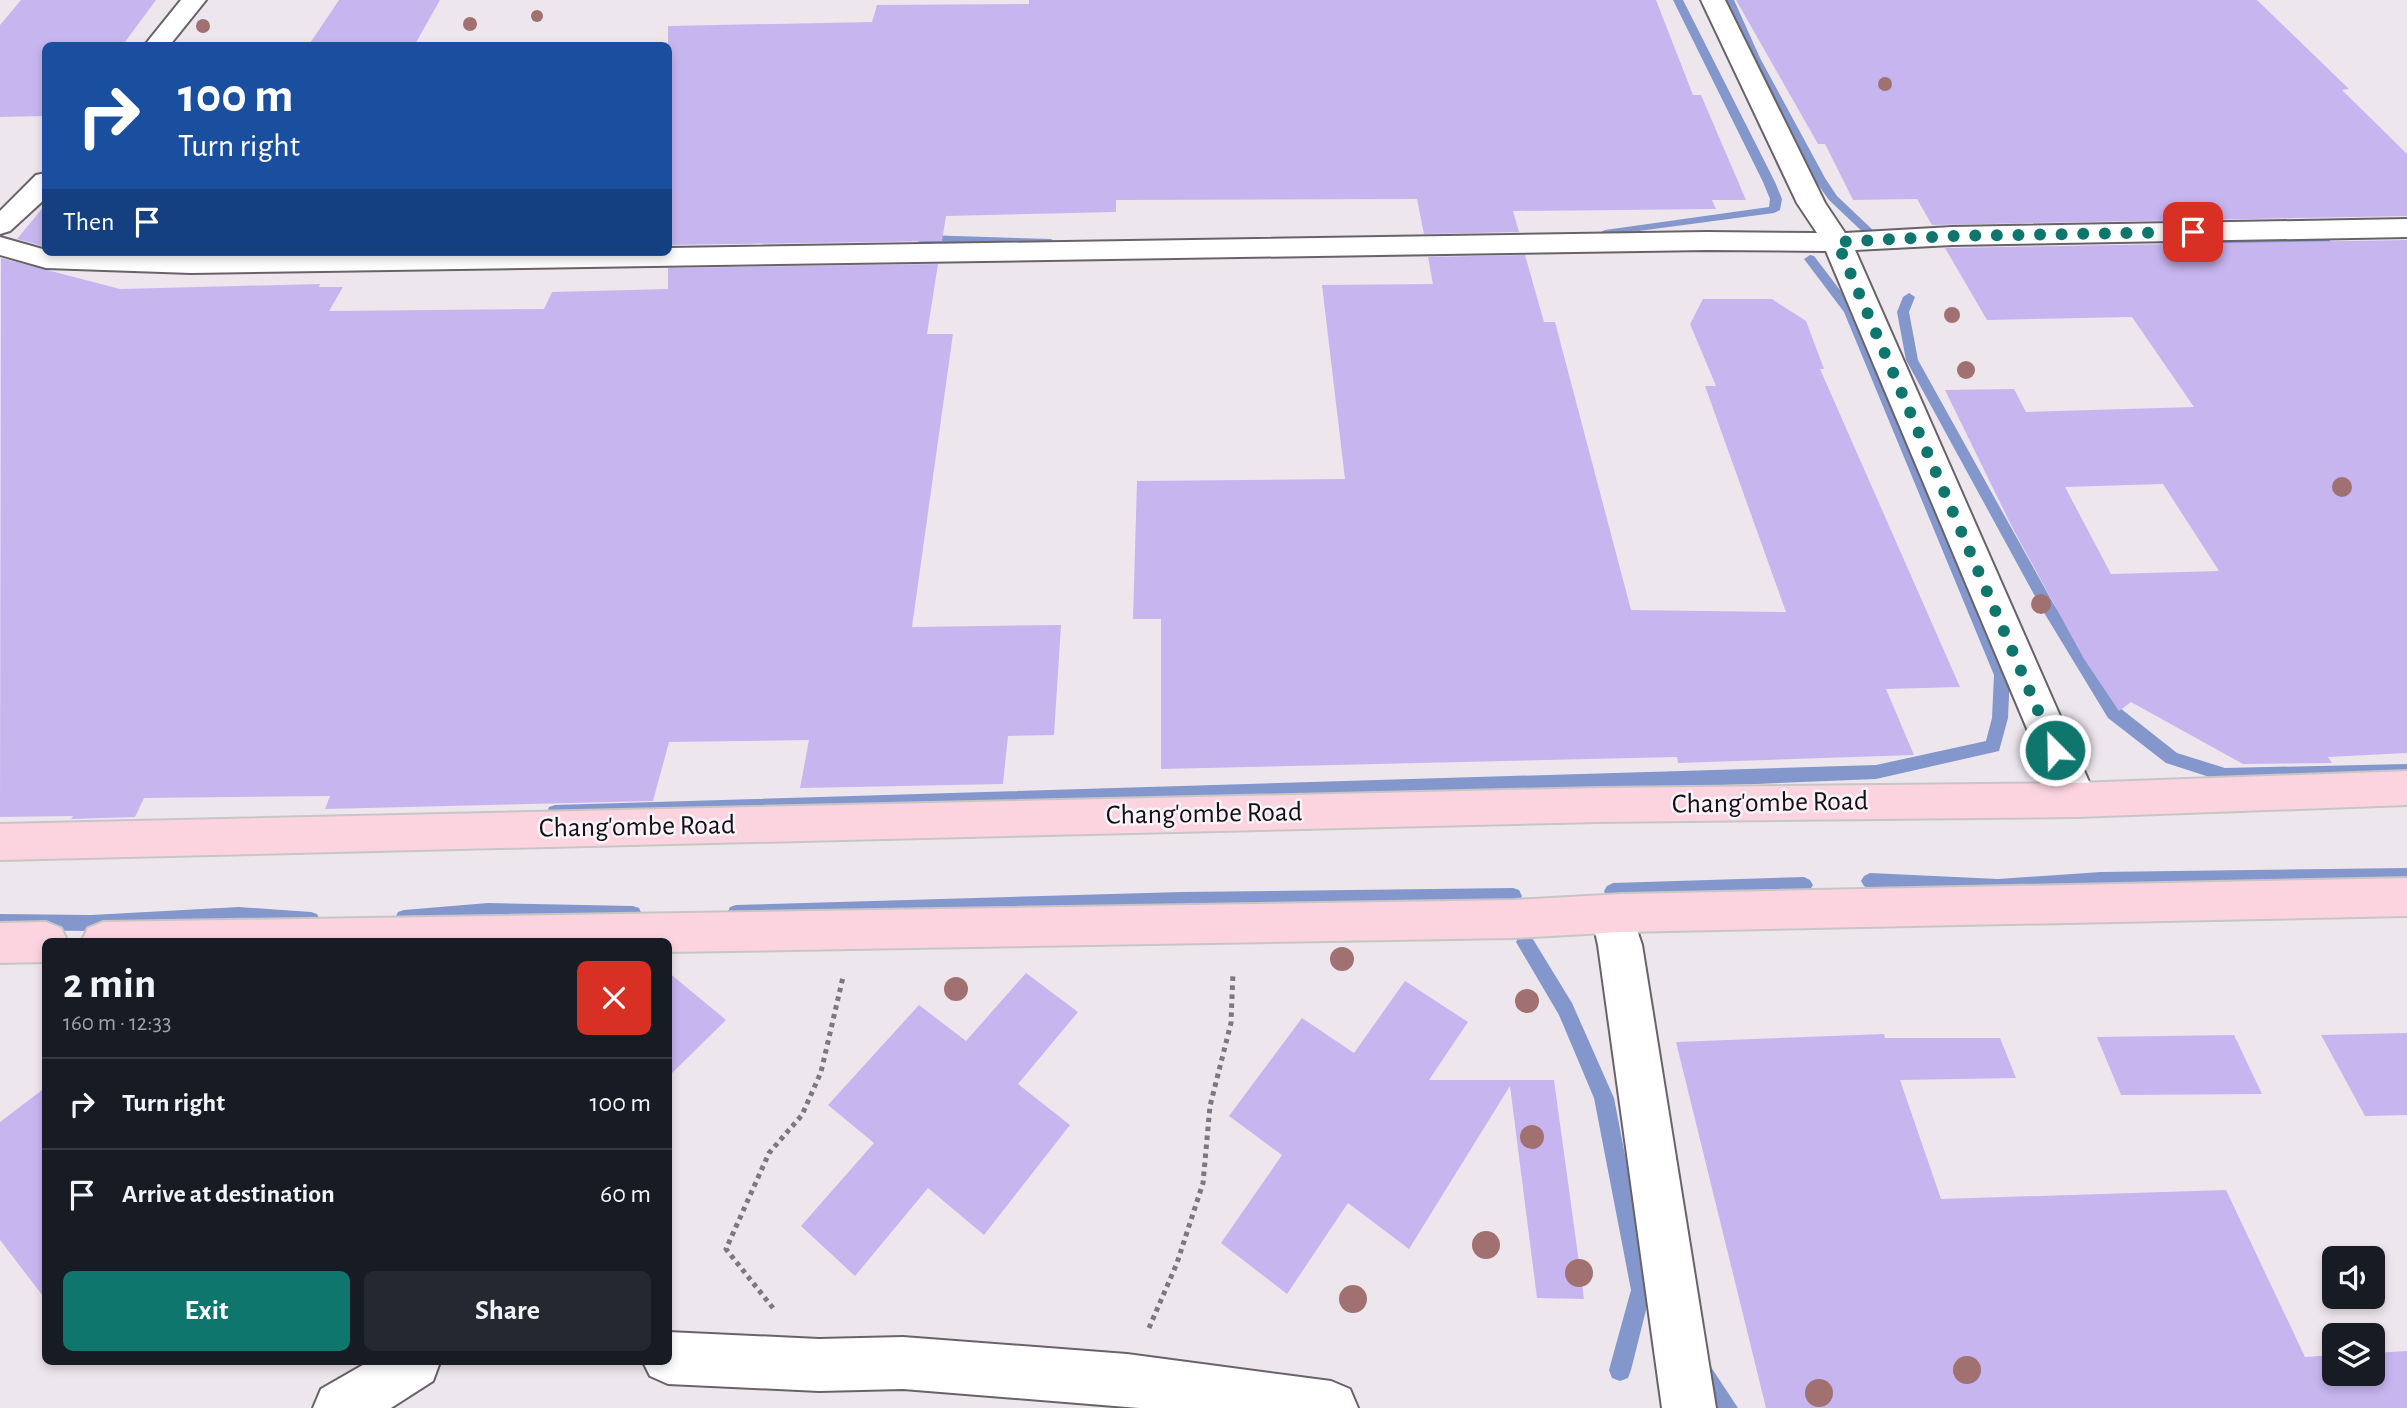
<!DOCTYPE html>
<meta charset="utf-8">
<style>
:root{--surface:#171b24;--page:#242831;--text:#f1f3f6;--muted:#9ea1a6;--line:#363941;--accent:#0f766e}
body{margin:0;font-family:"Alegreya Sans",sans-serif;background:var(--page);color:var(--text);height:100vh;display:flex;flex-direction:column;font-size:26px;white-space:nowrap}
*{box-sizing:border-box;margin:0}
p{font-size:23px;color:var(--muted)}
.icon{flex:none;width:38px;height:38px;fill:none;stroke:currentColor;stroke-width:2;stroke-linecap:round;stroke-linejoin:round}
.map{position:relative;flex:1;overflow:hidden}
.details{position:absolute;left:42px;top:938px;width:630px;height:427px;display:flex;flex-direction:column;background:var(--surface);border-radius:10px;box-shadow:0 4px 10px #0003}
.details>*{flex:none}
.banner{position:absolute;left:42px;top:42px;width:630px;height:214px;border-radius:10px;box-shadow:0 4px 10px #0003;background:#1a4fa0;color:#fff;overflow:hidden}
.tools{position:absolute;left:2322px;top:1246px;display:grid;gap:14px}
.tools a{display:grid;place-items:center;width:63px;height:63px;border-radius:10px;background:var(--surface);box-shadow:0 4px 10px #0003;font-size:35px}
.pin{position:absolute;display:grid;place-items:center;width:60px;height:60px;color:#fff;margin:-30px;border-radius:14px;box-shadow:0 4px 10px #0006}
.me{position:absolute;width:77px;margin:-38px;rotate:337deg;stroke-linejoin:round;filter:drop-shadow(0 0 5px #0008)}
.turn{display:flex;align-items:center;gap:24px;height:147px;padding:0 21px;font-size:32px}
.turn .icon{width:91px;height:91px;stroke-width:2.5}
.turn b{display:block;font-size:49px;line-height:60px}
.then{display:flex;align-items:center;height:66px;padding:0 21px;background:#0003;gap:14px;font-size:26px}
.round{display:grid;place-items:center;flex:none;width:74px;height:74px;border-radius:10px;background:var(--page)}
.overview{display:flex;align-items:center;justify-content:space-between;height:119px;padding:0 21px}
h1{font-size:42px;font-weight:700;line-height:52px}
.primary-button{display:flex;gap:14px;margin-top:auto;padding:14px 21px}
.primary-button a{flex:1;height:80px;border-radius:10px;background:var(--accent);color:#fff;font-size:28px;font-weight:700;line-height:80px;text-align:center}
.primary-button a+a{background:var(--page);color:var(--text)}
ul{padding:0;list-style:none}
li{display:flex;align-items:center;gap:21px;height:91px;padding:0 21px;border-top:2px solid var(--line)}
li div{flex:1}
li b{display:block;font-size:26px}
li em{font-style:normal}
.map>svg:first-child{display:block}
</style>
<div class="map">
<svg width="2407" height="1408" viewBox="0 0 2407 1408">
<rect width="100%" height="100%" fill="#eee6ed"/>
<g fill="none" stroke-linecap="round" stroke-linejoin="round">
<path fill="#8397cd" fill-rule="evenodd" d="M1673 0H1683L1775 182 1782 199 1780 210 1774 213 1601 236V232L1605 230 1769 207 1770 199 1763 182Z
M1724 0H1734L1760 58 1825 178 1837 196 1876 233 1893 235V239L1869 238 1829 200 1813 178 1750 58Z
M923 235 1051 239 1057 243 1051 247 919 242 917 239Z
M2167 237 2326 238 2332 242 2326 246 2163 244 2161 241Z
M272 252H323L317 256 267 260 261 256Z
M1810 255 1814 256 1856 311 2010 675 2008 718 1999 751 1876 779 1757 784 555 819 549 817 547 812 549 807 555 805 1876 765 1986 741 1992 718 1994 675 1844 312 1804 259Z
M1909 293 1915 297 1909 312 1918 360 2053 603 2120 708 2177 753 2225 768 2407 764V778L2225 782 2166 763 2108 718 2043 611 1906 360 1897 312 1903 297Z
M2407 868V884L2101 888 1998 895 1870 889 1864 886 1861 881 1864 876 1870 873 1998 879 2101 872Z
M1804 877 1810 880 1813 885 1810 890 1804 893 1625 898 1631 913 1628 919 1622 921 1616 919 1604 891 1607 886 1613 883Z
M1513 888 1519 890 1522 896 1519 902 1513 904 1181 908 736 921 730 919 727 913 730 907 736 905 1181 892Z
M488 903 633 906 639 908 642 914 639 920 633 922 488 919 404 926 398 924 395 918 398 912 404 910Z
M239 907 311 912 317 914 320 920 317 926 311 928 239 923 91 931 0 930V914L91 915Z
M1525 934 1531 936 1572 1003 1614 1098 1651 1290 1631 1370 1628 1378 1620 1381 1612 1378 1609 1370 1631 1290 1594 1098 1559 1015 1516 942 1519 936Z
M1703 1364 1711 1367 1738 1408H1711L1692 1375 1695 1367Z"/>
</g>
<path fill="#c7b5f0" fill-rule="evenodd" d="M21 0H156L122 46H46V116L0 117V25Z
M339 0H440L414 46H308Z
M1029 0H1656L1693 95H1701L1746 200H1712L1716 209 1513 211 1519 232 1424 234 1417 199 1116 200V212L946 216 942 241 668 245V26L872 22 877 5 1029 4Z
M1736 0H2257L2349 89 2342 90 2407 154V216L1932 225 1917 199 1853 200 1825 144H1818Z
M46 204V247L17 239Z
M2407 240V753L2328 757 2332 763 2243 764 2131 702 2119 711 2084 659 2012 527 1945 390 2014 389 2026 412 2194 407 2132 317 1987 320 1945 248ZM2163 484 2219 571 2111 574 2065 487Z
M1525 255 1544 322H1555L1631 610 1786 612 1705 386H1716L1690 324 1703 299H1772L1806 321 1824 369H1820L1960 687 1886 689 1914 755 1678 763 1677 757 1161 769V619H1133L1137 481 1345 479 1322 285 1433 284 1428 257Z
M1 258 120 289 320 284 319 287H343L329 311 544 309 552 292 668 289V268L938 264 927 334H953L912 627 1061 625 1054 735 1008 736 1003 784 800 788 809 740 669 742 653 801 325 809 330 796 144 798 135 817 71 819 73 816 0 817Z
M668 972 726 1020 668 1077Z
M1026 973 1078 1012 1018 1084 1070 1125 984 1235 928 1188 855 1276 801 1226 874 1143 828 1105 919 1005 966 1041Z
M1405 981 1468 1022 1429 1080H1554L1584 1299 1537 1298 1510 1086 1409 1249 1348 1203 1287 1294 1221 1243 1282 1155 1229 1116 1302 1018 1354 1053Z
M2407 1033V1115L2365 1116 2321 1035Z
M1884 1034 1885 1038H2000L2016 1078 1900 1080 1941 1199 2226 1190 2305 1357 2334 1355V1374H2373V1353L2407 1351V1408H1766L1676 1042Z
M2234 1035 2262 1094 2121 1095 2097 1037Z
M46 1087V1300L0 1240V1122Z"/>
<g fill="none" stroke-linecap="round" stroke-linejoin="round">
<g stroke="#696369" stroke-width="4">
<path id="minor" d="M181 0H206L169 46H144Z
M1701 0H1725L1825 203 1845 233 1952 227 2407 219V237L1952 245 1855 250 2097 800 2091 812 2077 817 2063 812 2057 800 1826 251 1707 250 191 273 46 268 0 255V237L46 250V252L191 255 668 252V248L1707 232 1817 233 1797 203Z
M46 173V198L10 231 0 234V211L36 175Z
M1612 895 1627 900 1642 945 1716 1408H1662L1598 945 1591 914 1597 900Z
M668 1332 819 1339 903 1337 1127 1354 1331 1381 1350 1389 1358 1408H1139L903 1389 819 1391 668 1384 650 1376 643 1362H668Z
M368 1362H440L433 1381 391 1408H313L321 1389Z"/>
</g>
<g stroke="#c6c6c6" stroke-width="4">
<path id="major" d="M2407 771V805L2077 817 1598 822 0 860V824L1598 788 2077 783Z
M2407 878V916L1622 932 1514 938 668 952V942H81L88 928 103 922 1514 900 1622 894Z
M46 922 61 928 68 942H46V962L0 963V923Z"/>
</g>
<path stroke="#7c787c" stroke-width="5" stroke-dasharray="4.5 4.5" stroke-linecap="butt" d="M773 1308 726 1249 769 1153 802 1115 821 1072 843 977
M1149 1328 1177 1263 1203 1183 1210 1106 1231 1023 1233 972"/>
<use href="#minor" fill="#fff" fill-rule="evenodd"/>
<use href="#major" fill="#fbd4e0" fill-rule="evenodd"/>
</g>
<g fill="#a17172">
<circle cx="537" cy="16" r="6"/>
<circle cx="470" cy="24" r="7"/>
<circle cx="203" cy="26" r="7"/>
<circle cx="1885" cy="84" r="7"/>
<circle cx="1952" cy="315" r="8"/>
<circle cx="1966" cy="370" r="9"/>
<circle cx="2342" cy="487" r="10"/>
<circle cx="2041" cy="604" r="10"/>
<circle cx="1342" cy="959" r="12"/>
<circle cx="956" cy="989" r="12"/>
<circle cx="1527" cy="1001" r="12"/>
<circle cx="1532" cy="1137" r="12"/>
<circle cx="1486" cy="1245" r="14"/>
<circle cx="1579" cy="1273" r="14"/>
<circle cx="1353" cy="1299" r="14"/>
<circle cx="1967" cy="1370" r="14"/>
<circle cx="1819" cy="1393" r="14"/>
</g>
<g fill="none" stroke-linecap="round" stroke-linejoin="round">
<path stroke="#0f766e" stroke-width="12" stroke-dasharray="0 21.6" d="M2055 750 1837 242 1952 236 2193 232"/>
</g>
<g text-anchor="middle" dominant-baseline="central" stroke-width="5" stroke-linejoin="round" paint-order="stroke">
<g font-size="28" fill="#131113" stroke="#fbf3fa">
<text transform="translate(1770 803) rotate(-1)">Chang'ombe Road</text>
<text transform="translate(1204 814) rotate(-1)">Chang'ombe Road</text>
<text transform="translate(637 827) rotate(-1)">Chang'ombe Road</text>
</g>
</g>
</svg>
<div class="tools">
<a><svg class="icon" aria-label="sound" viewBox="0 0 24 24"><path d="M4 9h4l5-4v14l-5-4H4zM17 9q2 3 0 6"/></svg></a>
<a><svg class="icon" aria-label="layers" viewBox="0 0 24 24"><path d="M12 4l9 5-9 5-9-5zM3 14l9 5 9-5"/></svg></a>
</div>
<div class="pin" style="left:2193px;top:232px;background:#d93025"><svg class="icon" aria-label="arrive" viewBox="0 0 24 24"><path d="M6 21V4h12l-3 4 3 4H6"/></svg></div>
<svg class="me" style="left:2055px;top:750px" viewBox="-20 -20 40 40"><circle r="17" fill="#0f766e" stroke="#fff" stroke-width="3"/><path d="M0-11L8 9 0 5-8 9z" fill="#fff"/></svg>
<div class="banner">
<div class="turn"><svg class="icon" aria-label="right" viewBox="0 0 24 24"><path d="M7 20v-9h11M14 6l5 5-5 5"/></svg><div><b>100 m</b>Turn right</div></div>
<div class="then">Then<svg class="icon" aria-label="arrive" viewBox="0 0 24 24"><path d="M6 21V4h12l-3 4 3 4H6"/></svg></div>
</div>
<section class="details">
<div class="overview"><div><h1>2 min</h1><p>160 m · 12:33</p></div><a class="round" style="background:#d93025;color:#fff"><svg class="icon" aria-label="close" viewBox="0 0 24 24"><path d="M6 6l12 12M18 6L6 18"/></svg></a></div>
<ul>
<li><svg class="icon" aria-label="right" viewBox="0 0 24 24"><path d="M7 20v-9h11M14 6l5 5-5 5"/></svg><div><b>Turn right</b></div><em>100 m</em></li>
<li><svg class="icon" aria-label="arrive" viewBox="0 0 24 24"><path d="M6 21V4h12l-3 4 3 4H6"/></svg><div><b>Arrive at destination</b></div><em>60 m</em></li>
</ul>
<div class="primary-button"><a>Exit</a><a>Share</a></div>
</section>
</div>
